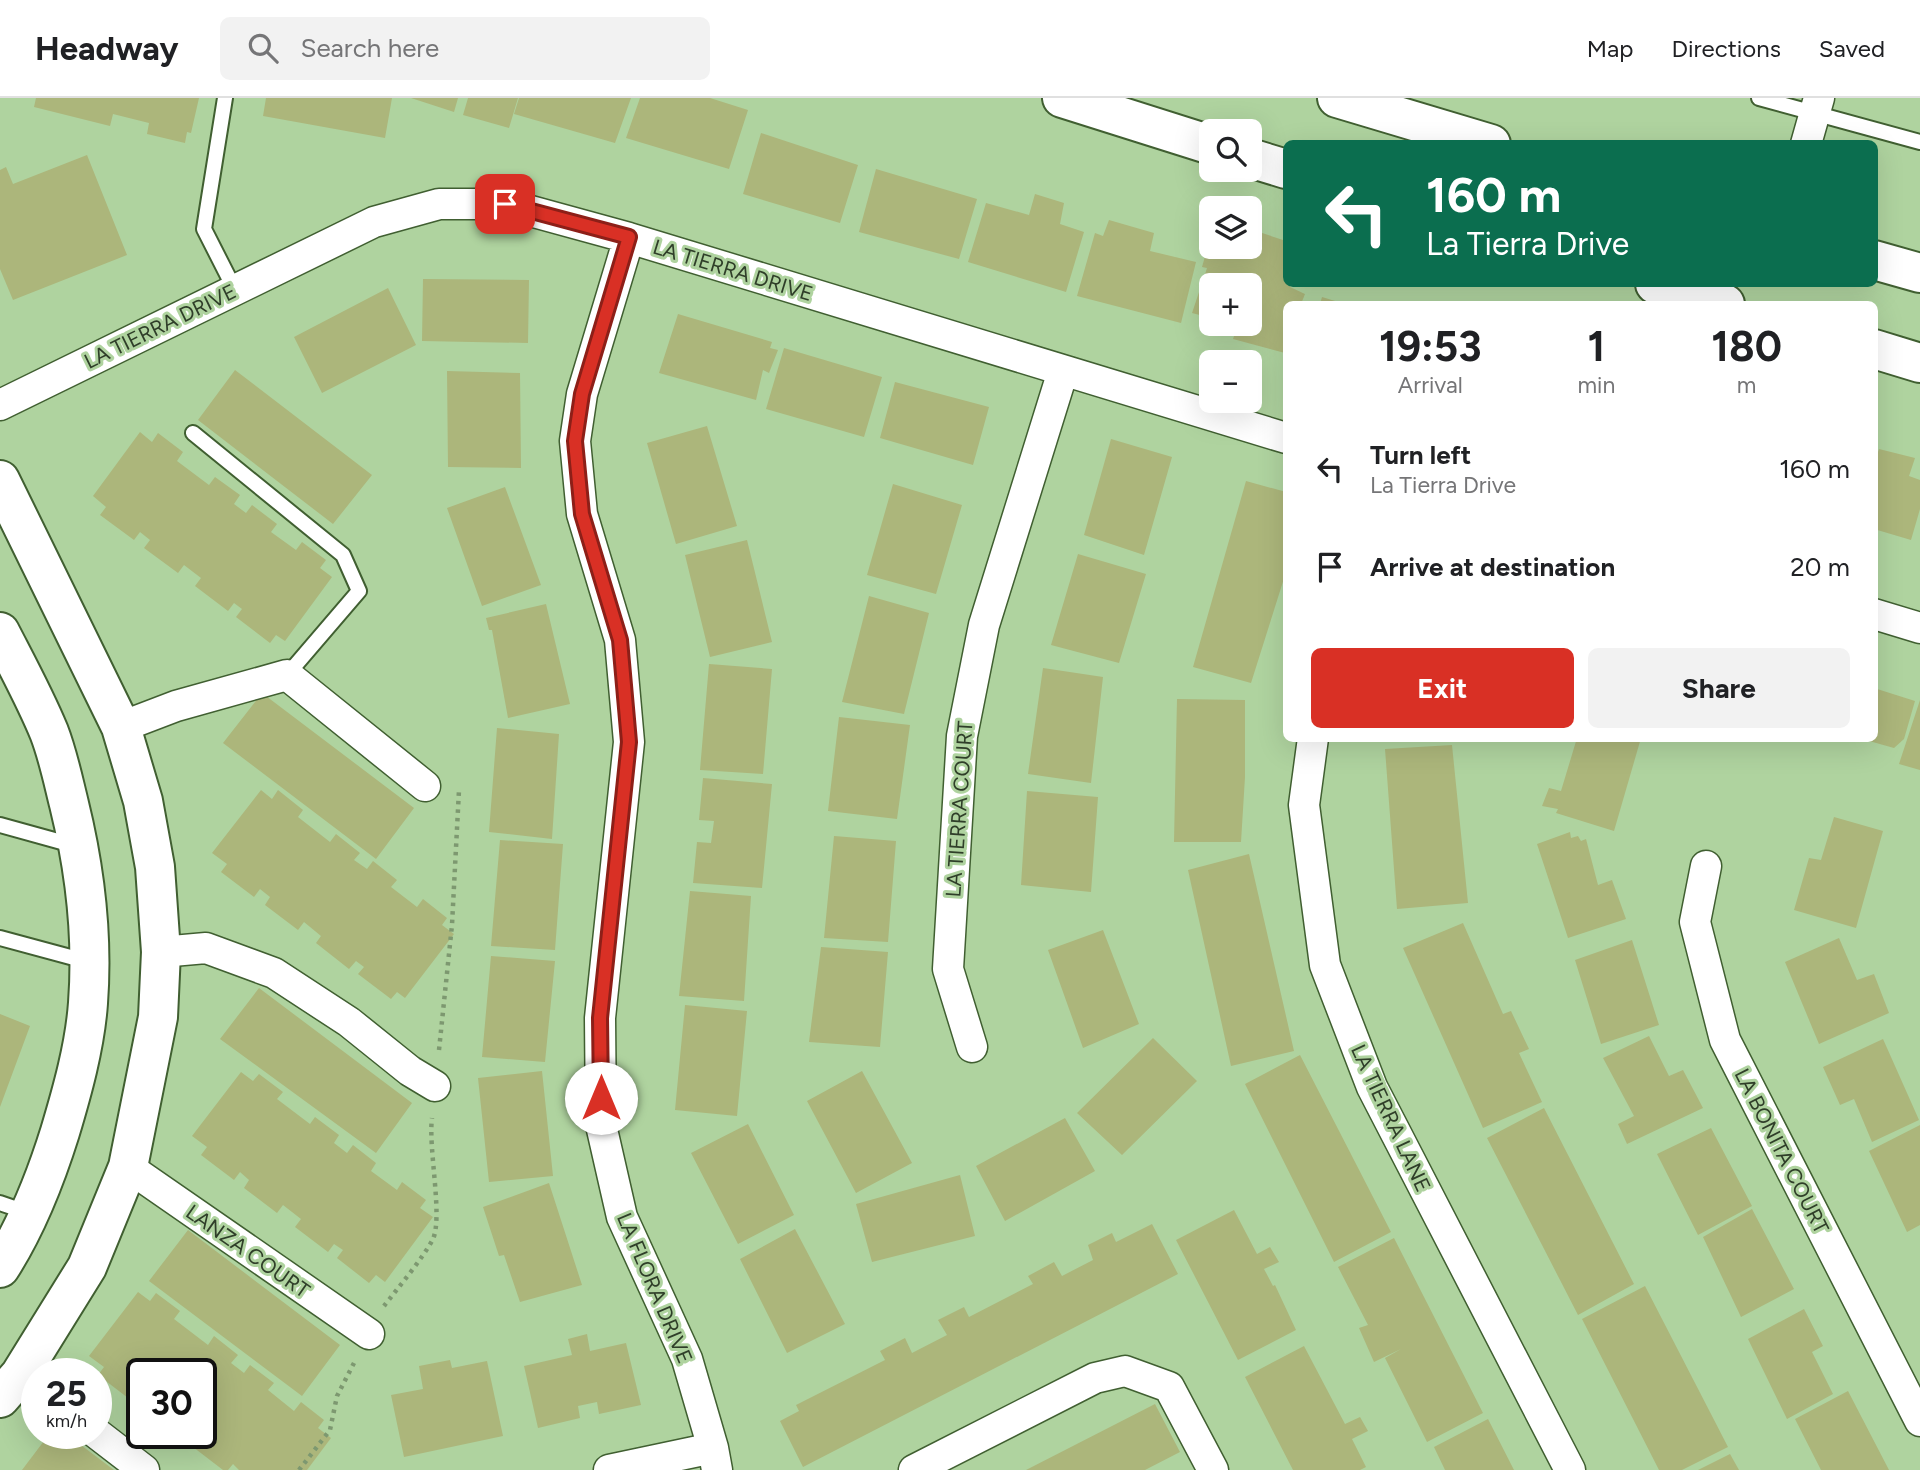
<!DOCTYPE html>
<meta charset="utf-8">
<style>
:root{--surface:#fff;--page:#f2f2f2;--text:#202124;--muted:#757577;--line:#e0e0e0;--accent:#d93025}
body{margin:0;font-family:Figtree,sans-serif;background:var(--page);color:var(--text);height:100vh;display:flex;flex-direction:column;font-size:26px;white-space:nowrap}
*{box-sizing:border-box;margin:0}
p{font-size:23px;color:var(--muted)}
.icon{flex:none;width:38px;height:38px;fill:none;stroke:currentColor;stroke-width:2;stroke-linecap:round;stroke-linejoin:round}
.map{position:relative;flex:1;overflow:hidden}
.panel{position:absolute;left:1283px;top:203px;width:595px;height:441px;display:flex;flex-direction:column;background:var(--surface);border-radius:10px;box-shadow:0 7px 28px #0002}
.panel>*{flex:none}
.hud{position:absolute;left:1283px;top:42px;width:595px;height:147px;border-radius:10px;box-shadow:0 7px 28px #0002;background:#0b6e4f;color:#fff;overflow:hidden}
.buttons{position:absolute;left:1199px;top:21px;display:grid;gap:14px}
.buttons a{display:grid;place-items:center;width:63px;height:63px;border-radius:10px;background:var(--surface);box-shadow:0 7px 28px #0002;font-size:35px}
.speed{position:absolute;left:21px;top:1260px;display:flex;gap:14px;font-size:35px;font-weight:700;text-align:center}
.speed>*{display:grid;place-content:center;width:91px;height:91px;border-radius:50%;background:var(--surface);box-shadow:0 7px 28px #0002;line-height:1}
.speed small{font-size:18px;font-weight:400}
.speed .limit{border:4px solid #111;border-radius:10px;background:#fff;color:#111}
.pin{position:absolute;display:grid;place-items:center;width:60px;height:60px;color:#fff;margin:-30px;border-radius:14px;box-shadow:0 4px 10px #0006}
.me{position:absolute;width:77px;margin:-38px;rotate:0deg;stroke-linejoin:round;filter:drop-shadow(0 0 5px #0008)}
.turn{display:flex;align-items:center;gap:24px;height:147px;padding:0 28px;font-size:32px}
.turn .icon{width:91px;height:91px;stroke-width:2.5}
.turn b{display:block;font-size:49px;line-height:60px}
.eta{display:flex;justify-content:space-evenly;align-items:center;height:119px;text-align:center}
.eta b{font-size:42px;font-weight:700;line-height:49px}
.primary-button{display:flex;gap:14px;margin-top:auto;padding:14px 28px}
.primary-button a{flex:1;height:80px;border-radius:10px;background:var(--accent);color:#fff;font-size:28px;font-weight:700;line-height:80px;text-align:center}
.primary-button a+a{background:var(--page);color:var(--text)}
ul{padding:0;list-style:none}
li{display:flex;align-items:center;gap:21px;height:98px;padding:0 28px}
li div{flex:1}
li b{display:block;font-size:26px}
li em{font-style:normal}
header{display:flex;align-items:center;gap:42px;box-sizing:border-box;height:98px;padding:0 35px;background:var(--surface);border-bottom:2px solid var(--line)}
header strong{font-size:33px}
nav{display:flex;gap:38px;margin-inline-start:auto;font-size:24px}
.search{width:490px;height:63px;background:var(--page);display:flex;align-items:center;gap:18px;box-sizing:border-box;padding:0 24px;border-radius:10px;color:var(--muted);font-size:26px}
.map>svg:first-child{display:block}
</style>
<header>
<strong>Headway</strong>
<div class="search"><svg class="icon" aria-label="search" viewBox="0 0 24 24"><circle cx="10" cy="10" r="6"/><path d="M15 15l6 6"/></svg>Search here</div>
<nav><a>Map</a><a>Directions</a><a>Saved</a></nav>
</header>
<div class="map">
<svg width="1920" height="1372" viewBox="0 0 1920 1372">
<rect width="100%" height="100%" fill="#afd39f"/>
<path fill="#acb67b" d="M36 0H199L191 35 187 34 185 45 147 36 149 25 113 16 110 28 34 9Z
M266 0H392L385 40 263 18Z
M411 0H458L454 14Z
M468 0H518L509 30 463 17Z
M519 0H631L615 45 514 16Z
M640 0H710L748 12 729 71 626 40Z
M761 35 858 67 840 125 743 96Z
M87 57 127 157 13 202 0 171V72L6 69 13 86Z
M876 71 977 101 959 161 859 134Z
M1035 96 1064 105 1060 126 1084 134 1066 194 968 164 986 105 1029 117Z
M1109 122 1154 135 1150 153 1196 164 1181 225 1077 198 1095 135 1103 138Z
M1250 131 1286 143V186H1291L1290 189 1305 196 1301 206H1286L1285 255 1233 241 1238 226H1250V187H1211V220L1192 215 1207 170 1202 169 1210 141 1211 149H1250Z
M423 181 529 182 528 245 422 243Z
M388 190 416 247 322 295 294 239Z
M1322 199 1345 206H1320Z
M678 216 772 244 770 250 778 252 769 275 763 272 756 302 659 275Z
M784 250 882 279 864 339 766 311Z
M235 272 372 377 333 426 198 322Z
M447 273 520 275 521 370 448 369Z
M895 284 989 309 973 367 880 340Z
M707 328 737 428 676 446 647 345Z
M140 334 152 344 158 335 183 354 177 363 209 387 215 379 240 397 234 406 246 415 252 407 277 426 271 434 296 452 302 444 326 462 320 470 332 479 285 543 276 537 270 545 236 519 242 511 234 505 228 513 195 488 201 480 184 467 178 475 144 450 150 442 140 434 134 442 100 417 106 409 93 398Z
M1111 341 1172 359 1144 457 1084 437Z
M1879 351 1915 360 1909 378 1920 382V411L1911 442 1874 431V366Z
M1246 383 1286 394V474L1251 585 1193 569Z
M893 386 962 407 936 496 867 477Z
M505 389 541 487 482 508 447 410Z
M747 442 772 544 710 559 685 457Z
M1078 456 1146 476 1119 565 1051 547Z
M869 498 929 515 904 616 842 604Z
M546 506 570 606 508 620 492 532H489L486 520Z
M709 566 772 571 763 676 700 672Z
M1043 570 1103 579 1091 685 1028 676Z
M1874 590 1915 603 1904 641 1894 650 1862 641 1874 640Z
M262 595 414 710 376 761 223 645Z
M1177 601 1245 602V679L1241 744H1174Z
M1920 602V672L1899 666Z
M839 619 910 627 897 721 828 713Z
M497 630 559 636 552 741 489 734Z
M1577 640H1641L1614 733 1556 715 1558 711 1542 708 1549 690 1561 693Z
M1452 647 1468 805 1397 811 1385 651Z
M703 680 772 686 762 790 693 785 697 744 711 745 714 723 699 722Z
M261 692 272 701 278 692 303 712 298 719 330 744 336 736 360 755 354 762 367 771 373 763 397 782 391 789 417 809 423 801 447 820 442 827 454 836 405 900 397 894 391 901 358 876 364 869 356 863 349 871 316 845 321 838 304 824 298 832 265 807 270 799 260 791 254 799 221 774 227 766 212 755Z
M1027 693 1098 699 1091 794 1021 787Z
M1834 719 1883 733 1856 830 1794 812 1809 760 1821 762Z
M1570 734 1571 740 1578 738 1581 743 1586 741 1598 787 1612 782 1626 821 1568 840 1537 746Z
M834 738 896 743 888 844 824 840Z
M500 742 563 746 555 852 491 848Z
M1249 756 1294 953 1231 968 1188 772Z
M690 793 751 798 744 903 679 898Z
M1463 825 1503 916 1511 913 1529 951 1519 955 1542 1004 1483 1030 1403 850Z
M1103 832 1139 926 1083 950 1048 852Z
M1839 840 1857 882 1874 876 1889 915 1819 946 1785 864Z
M1632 842 1659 927 1601 946 1575 862Z
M821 849 888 854 880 949 809 944Z
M491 858 555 863 545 964 482 959Z
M259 890 412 1005 376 1055 220 941Z
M685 907 747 913 737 1018 675 1012Z
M0 916 30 928 0 1009Z
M1649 938 1669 978 1683 972 1703 1010 1627 1046 1618 1026 1634 1018 1603 960Z
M1153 940 1197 983 1122 1057 1077 1015Z
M1883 941 1919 1022 1872 1044 1854 1001 1840 1007 1823 969Z
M1300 957 1391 1134 1334 1164 1245 986Z
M542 973 553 1078 489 1084 478 980Z
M862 973 912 1065 856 1095 807 1003Z
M241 974 253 983 259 976 283 994 277 1001 310 1026 315 1019 339 1037 334 1045 347 1055 353 1047 376 1065 371 1073 397 1092 402 1084 426 1102 420 1110 433 1119 385 1184 376 1177 369 1185 337 1160 343 1152 334 1146 328 1154 295 1129 301 1121 283 1107 277 1115 244 1090 249 1082 240 1074 234 1082 201 1057 207 1049 192 1038Z
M1544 1010 1634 1186 1578 1217 1487 1040Z
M1065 1020 1095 1073 1005 1123 976 1068Z
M748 1026 794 1117 738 1146 691 1055Z
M1920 1027V1127L1907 1134 1869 1053Z
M1711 1030 1752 1108 1698 1137 1657 1056Z
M960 1077 975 1138 872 1164 856 1106Z
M549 1085 582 1187 520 1204 504 1157 499 1158 483 1109Z
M1752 1111 1794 1191 1741 1219 1703 1139Z
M1234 1112 1257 1156 1270 1149 1279 1164 1264 1171 1273 1188 1275 1187 1296 1232 1238 1262 1176 1142Z
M1152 1126 1178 1176 803 1369 780 1323 799 1313 796 1307 885 1262 880 1253 905 1240 912 1255 947 1237 938 1222 964 1209 969 1219 1033 1186 1028 1178 1054 1164 1062 1178 1093 1162 1088 1147 1112 1135 1116 1144Z
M795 1131 845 1226 787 1255 740 1161Z
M188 1132 340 1247 302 1298 149 1183Z
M1394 1140 1483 1315 1427 1344 1385 1260 1401 1251 1374 1264 1359 1230 1368 1227 1338 1169Z
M1645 1188 1728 1349 1682 1372H1659L1582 1221Z
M138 1194 150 1203 156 1195 180 1213 174 1221 208 1247 214 1238 238 1257 231 1265 244 1275 250 1267 274 1285 268 1292 294 1313 301 1304 324 1322 318 1330 331 1340 307 1372H239L233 1366 228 1372H223L193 1349 199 1341 191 1335H201V1276H142V1297L138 1294 132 1303 98 1277 104 1269 89 1258Z
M1804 1211 1823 1248 1812 1254 1833 1296 1787 1321 1748 1241Z
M587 1236 590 1253 626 1245 641 1307 599 1316 597 1304 578 1308 580 1320 538 1330 524 1268 572 1257 568 1241Z
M1304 1248 1345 1326 1360 1319 1368 1333 1352 1341 1366 1369 1360 1372H1293L1245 1279Z
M450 1262 452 1270 487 1263 503 1338 404 1359 391 1297 423 1291 419 1268Z
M1848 1293 1889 1372H1821L1795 1321Z
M1155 1306 1180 1354 1145 1372H1026Z
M1488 1321 1514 1372H1445L1434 1349Z
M50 1335H65L114 1372H22Z
M1730 1356 1739 1372H1698Z"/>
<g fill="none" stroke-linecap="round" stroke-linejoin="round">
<g stroke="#405f31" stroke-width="18">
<path id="lane" d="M225 0 204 131 235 192
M1759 0 1920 44
M193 335 343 457 359 493 287 577
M0 727 76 748
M0 840 89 864
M0 1105 29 1115"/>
</g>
<g stroke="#405f31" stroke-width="33">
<path id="street" d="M1806 46 1819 0
M629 140 582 296 575 343 582 416 620 542 629 644 600 920 601 1027 622 1119 687 1261 713 1350 717 1372
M0 307 374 124 439 106H505L629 140 1286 340
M1874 516 1920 530
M121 629 176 608 287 577 425 688
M1313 640 1304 707 1325 867 1372 989 1570 1372
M1706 768 1695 824 1725 942 1920 1323
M161 854 206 850 274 875 349 924 410 973 435 988
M972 949 948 871 962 638 984 527 1063 273
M128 1069 369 1236
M96 1335 144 1372
M609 1372 713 1350
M914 1372 1095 1280 1125 1273 1169 1289 1213 1372"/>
</g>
<g stroke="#405f31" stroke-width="42">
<path id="secondary" d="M0 382 121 629 143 703 155 769 161 854 158 919 128 1069 87 1169 20 1277 0 1300
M0 534C17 567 35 600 49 634 58 657 63 682 69 706 85 771 93 838 88 905 85 948 72 994 60 1034 45 1082 27 1128 0 1170"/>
</g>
<g stroke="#405f31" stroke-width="42">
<path id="primary" d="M1062 0 1211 47
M1337 0 1491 46
M1250 60 1286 71
M1874 162 1920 175
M1655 186 1725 206
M1874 251 1920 265"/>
</g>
<path stroke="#7d9870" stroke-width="4.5" stroke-dasharray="3.5 5" stroke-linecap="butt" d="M439 952 452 827 459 692
M384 1208C398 1190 423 1160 433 1141 443 1118 428 1050 432 1020
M299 1372 330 1332 337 1298 354 1265"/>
<use href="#lane" stroke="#fff" stroke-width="14"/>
<use href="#street" stroke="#fff" stroke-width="30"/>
<use href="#secondary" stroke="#fff" stroke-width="38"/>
<use href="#primary" stroke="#fff" stroke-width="38"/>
</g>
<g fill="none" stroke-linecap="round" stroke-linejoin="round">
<g stroke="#8d1f18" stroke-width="18">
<path id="route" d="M505 106 629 139 582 296 575 343 582 416 620 542 629 644 600 920 601 1000"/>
</g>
<use href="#route" stroke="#d93025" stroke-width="12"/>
</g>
<g text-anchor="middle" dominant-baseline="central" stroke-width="6" stroke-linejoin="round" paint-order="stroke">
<g font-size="21" fill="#2f3e29" stroke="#afd39f">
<text transform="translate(733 172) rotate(17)">LA TIERRA DRIVE</text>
<text transform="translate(160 228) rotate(-26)">LA TIERRA DRIVE</text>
<text transform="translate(959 711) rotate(-86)">LA TIERRA COURT</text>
<text transform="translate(1391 1020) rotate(65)">LA TIERRA LANE</text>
<text transform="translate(1782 1053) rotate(63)">LA BONITA COURT</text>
<text transform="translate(248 1153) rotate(35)">LANZA COURT</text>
<text transform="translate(655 1190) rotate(67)">LA FLORA DRIVE</text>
</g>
</g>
</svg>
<div class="buttons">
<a><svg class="icon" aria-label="search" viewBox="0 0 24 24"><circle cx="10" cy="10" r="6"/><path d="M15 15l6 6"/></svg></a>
<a><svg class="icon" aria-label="layers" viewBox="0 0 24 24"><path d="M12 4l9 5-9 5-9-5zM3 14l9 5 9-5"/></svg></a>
<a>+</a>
<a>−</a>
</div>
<div class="speed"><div>25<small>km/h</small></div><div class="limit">30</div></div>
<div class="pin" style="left:505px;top:106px;background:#d93025"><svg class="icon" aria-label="arrive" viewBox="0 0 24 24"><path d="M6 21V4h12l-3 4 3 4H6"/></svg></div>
<svg class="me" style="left:601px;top:1000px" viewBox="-20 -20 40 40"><circle r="19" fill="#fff"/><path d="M0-13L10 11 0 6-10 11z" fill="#d93025"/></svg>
<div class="hud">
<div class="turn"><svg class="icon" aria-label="left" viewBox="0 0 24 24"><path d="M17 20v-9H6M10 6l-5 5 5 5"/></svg><div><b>160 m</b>La Tierra Drive</div></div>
</div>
<section class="panel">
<div class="eta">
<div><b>19:53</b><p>Arrival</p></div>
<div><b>1</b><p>min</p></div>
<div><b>180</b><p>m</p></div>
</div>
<ul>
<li><svg class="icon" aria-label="left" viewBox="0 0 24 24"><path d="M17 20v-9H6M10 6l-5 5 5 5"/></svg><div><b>Turn left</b><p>La Tierra Drive</p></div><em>160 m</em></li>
<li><svg class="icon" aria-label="arrive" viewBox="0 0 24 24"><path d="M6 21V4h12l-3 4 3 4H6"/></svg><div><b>Arrive at destination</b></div><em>20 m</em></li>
</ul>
<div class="primary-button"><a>Exit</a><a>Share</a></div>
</section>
</div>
